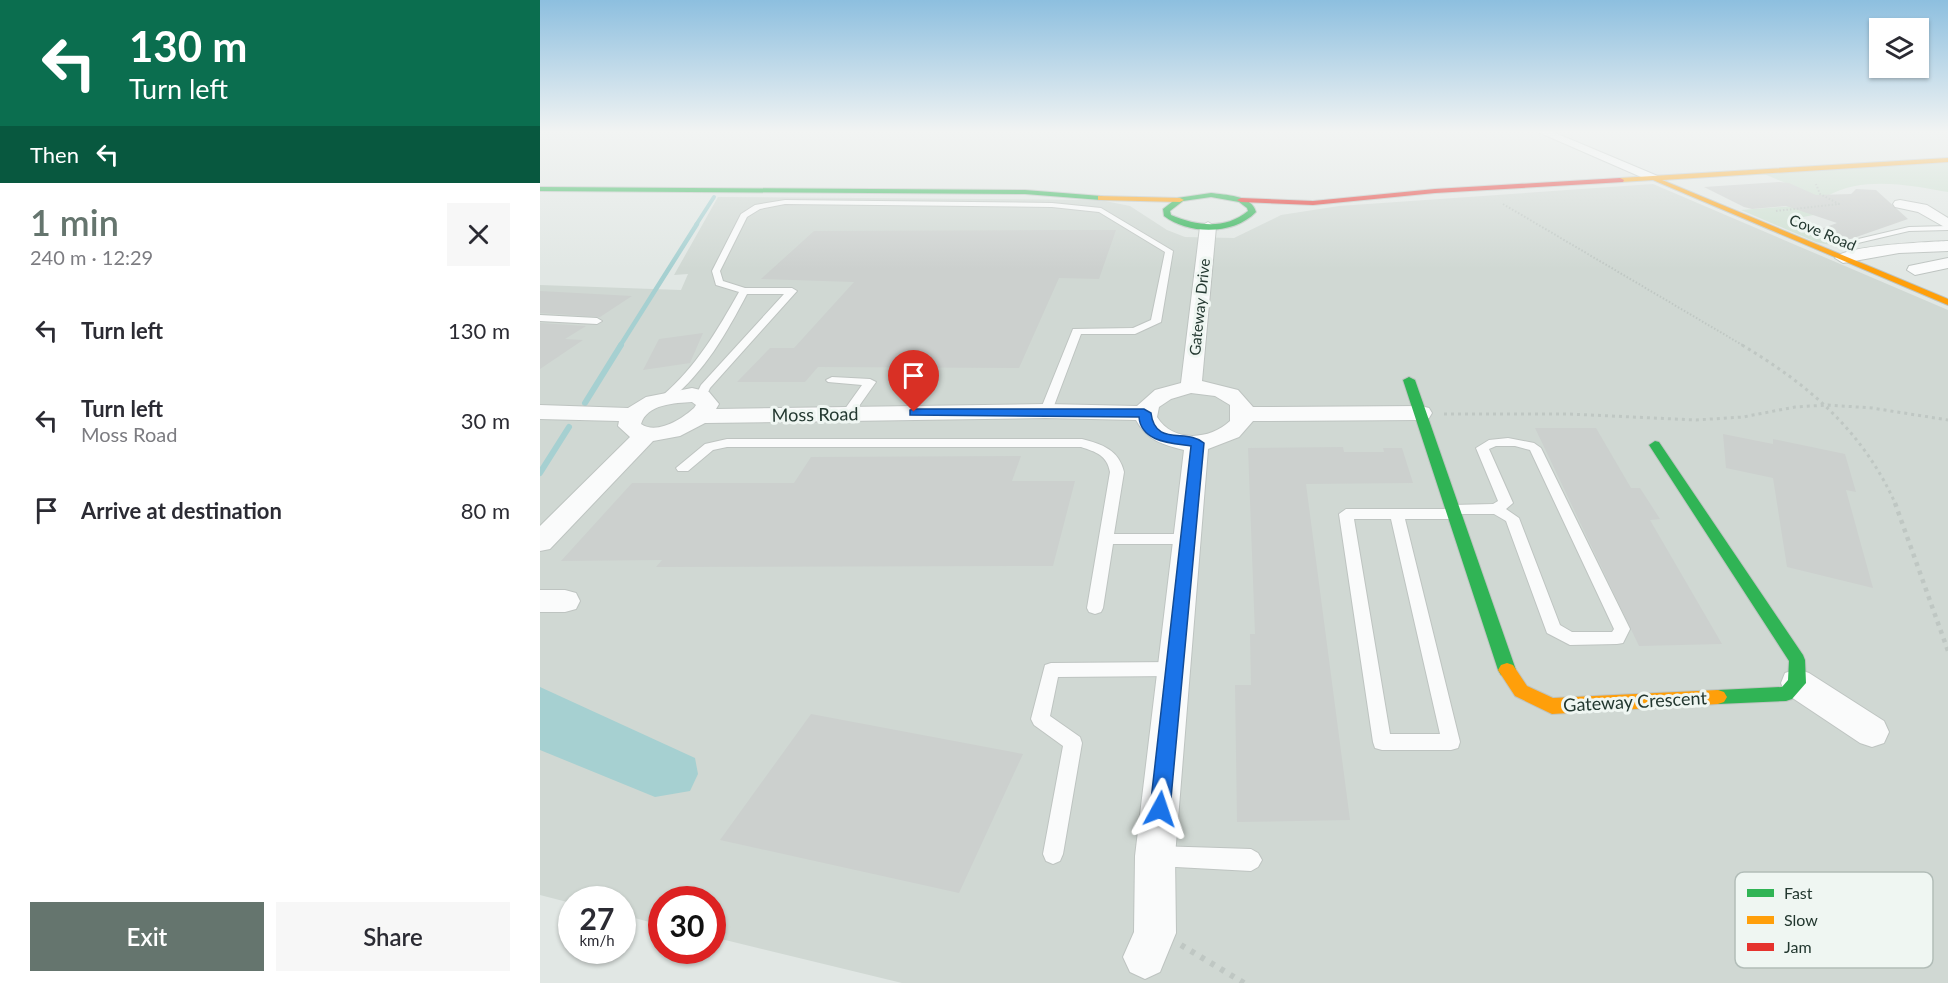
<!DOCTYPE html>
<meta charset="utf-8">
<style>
:root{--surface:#fff;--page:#f7f7f7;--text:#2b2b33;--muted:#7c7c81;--accent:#65756e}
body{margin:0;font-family:Lato,sans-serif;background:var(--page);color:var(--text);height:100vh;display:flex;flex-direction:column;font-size:22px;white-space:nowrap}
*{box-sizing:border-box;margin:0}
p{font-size:20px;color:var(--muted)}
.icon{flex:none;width:33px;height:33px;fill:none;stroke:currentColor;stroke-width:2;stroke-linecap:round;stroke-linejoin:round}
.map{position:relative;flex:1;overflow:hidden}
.panel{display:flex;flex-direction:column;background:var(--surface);width:540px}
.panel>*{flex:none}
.hud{background:#0b6e4f;color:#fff;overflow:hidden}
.controls{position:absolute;left:1329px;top:18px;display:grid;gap:12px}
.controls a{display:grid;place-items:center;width:60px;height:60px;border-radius:0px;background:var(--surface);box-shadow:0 2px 4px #0004;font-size:30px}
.speed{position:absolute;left:18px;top:886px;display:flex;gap:12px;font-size:30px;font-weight:700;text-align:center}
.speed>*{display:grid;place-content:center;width:78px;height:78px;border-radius:50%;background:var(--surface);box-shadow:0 2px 4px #0004;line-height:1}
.speed small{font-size:15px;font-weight:400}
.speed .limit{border:9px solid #d22;background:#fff;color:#111}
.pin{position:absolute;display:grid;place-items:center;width:51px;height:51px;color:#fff;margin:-62px -26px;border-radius:50% 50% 50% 0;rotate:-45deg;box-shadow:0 0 6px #0007}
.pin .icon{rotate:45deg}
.me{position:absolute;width:66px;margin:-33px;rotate:5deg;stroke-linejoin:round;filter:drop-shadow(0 0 4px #0008)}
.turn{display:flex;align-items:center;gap:21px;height:126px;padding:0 30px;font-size:27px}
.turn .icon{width:78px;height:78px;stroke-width:2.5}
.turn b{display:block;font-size:42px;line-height:51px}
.then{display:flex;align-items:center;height:57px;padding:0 30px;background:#0003;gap:12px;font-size:22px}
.round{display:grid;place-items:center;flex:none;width:63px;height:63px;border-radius:0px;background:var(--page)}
.overview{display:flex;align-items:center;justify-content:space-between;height:102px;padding:0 30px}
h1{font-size:36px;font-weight:600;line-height:45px;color:var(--accent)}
.button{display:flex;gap:12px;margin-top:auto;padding:12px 30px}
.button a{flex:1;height:69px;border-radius:0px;background:var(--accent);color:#fff;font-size:24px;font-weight:600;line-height:69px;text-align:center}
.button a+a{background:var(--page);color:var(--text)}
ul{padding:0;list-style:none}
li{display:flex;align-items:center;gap:18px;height:90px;padding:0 30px}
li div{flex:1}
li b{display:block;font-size:22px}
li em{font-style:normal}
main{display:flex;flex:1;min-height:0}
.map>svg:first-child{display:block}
</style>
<main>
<section class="panel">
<div class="hud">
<div class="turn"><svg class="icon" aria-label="left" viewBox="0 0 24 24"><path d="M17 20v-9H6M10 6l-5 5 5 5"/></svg><div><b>130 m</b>Turn left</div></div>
<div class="then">Then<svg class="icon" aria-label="left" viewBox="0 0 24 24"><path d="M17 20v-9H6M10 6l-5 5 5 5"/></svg></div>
</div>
<div class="overview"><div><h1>1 min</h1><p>240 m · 12:29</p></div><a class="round"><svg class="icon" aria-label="close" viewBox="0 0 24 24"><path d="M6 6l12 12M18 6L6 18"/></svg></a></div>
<ul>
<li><svg class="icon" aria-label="left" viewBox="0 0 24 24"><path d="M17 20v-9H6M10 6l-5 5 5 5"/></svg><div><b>Turn left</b></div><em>130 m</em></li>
<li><svg class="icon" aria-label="left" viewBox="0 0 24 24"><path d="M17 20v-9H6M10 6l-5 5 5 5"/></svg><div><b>Turn left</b><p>Moss Road</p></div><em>30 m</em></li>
<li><svg class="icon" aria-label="arrive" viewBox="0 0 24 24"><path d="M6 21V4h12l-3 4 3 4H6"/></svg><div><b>Arrive at destination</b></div><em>80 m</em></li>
</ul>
<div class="button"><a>Exit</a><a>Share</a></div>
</section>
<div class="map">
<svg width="1408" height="983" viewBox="0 0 1408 983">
<rect width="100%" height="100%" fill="#e1e7e4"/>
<path fill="#d0d8d3" d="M1113 184 1408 310V983H362L173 937 172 900H122L121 925 83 915 82 900H32L31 903 0 895V285L141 290 148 274 134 275 178 197 560 200 590 206 627 230 645 237 694 238 741 215 799 206Z"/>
<path fill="#ccdfd0" d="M1408 163V192C1371 185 1324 176 1289 195L1310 208 1258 218 1259 225 1314 248 1310 249 1276 242 1201 210 1292 203 1222 173Z"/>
<path fill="#a6d0d1" d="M0 687 155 758 158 774 150 791 115 797 0 750Z"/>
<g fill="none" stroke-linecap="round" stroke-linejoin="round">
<path stroke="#a6d0d1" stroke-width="4" d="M156 225 174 197"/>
<path stroke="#a6d0d1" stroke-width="4.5" d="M80 346 157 224"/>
<path stroke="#a6d0d1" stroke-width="6" d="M45 403 81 345
M0 473 29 427"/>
</g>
<path fill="#ccd0ce" d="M1239 182 1249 183 1276 195 1311 194 1316 189 1336 190 1368 219 1302 242 1275 231 1297 223 1246 206 1212 209 1204 207 1164 187Z
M539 230H576L559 279 519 278 479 368 278 367 265 382H197L230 348H254L314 282 221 279 274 231Z
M0 291 92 296 60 317 0 313Z
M0 323 46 326 25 339 43 340 0 369Z
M163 333 150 363 103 370 119 339Z
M995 428H1056L1091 488H1100L1120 519 1110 520 1182 644 1099 646Z
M1183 434 1233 444V439L1305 454 1316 492 1306 490 1333 588 1247 567 1233 478 1186 468Z
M803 447 804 452H844L843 448H862L873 483 766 484 810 820 697 822 695 685H711L710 634H715L708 448Z
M481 456 472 481H535L513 566 116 567 122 560 21 561 92 483H254L271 457Z
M271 714 483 754 419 893 180 840Z"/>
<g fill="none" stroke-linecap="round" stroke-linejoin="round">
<g stroke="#bec4c1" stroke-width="2">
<path id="lane" d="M245 200 512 203 561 208 633 251 621 322 595 334H541L512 411 506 415 502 414 500 411 533 329 593 328 611 320 625 252 559 212 512 207 245 204 220 209 207 217 180 271 183 281 205 288H252L257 291 170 388 165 399H157L155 397 161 385 244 294H207C186 334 165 371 130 400H122L120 398 122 396C156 367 177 331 199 292L176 285 172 271 201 214 215 205Z
M1408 226V230L1369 231 1318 243 1314 240 1369 227Z
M0 315 57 318 62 321 57 324 0 321Z
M292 377 330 379 336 382 312 416 308 417 302 413 322 385 288 382 286 380Z
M968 438 994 443 1001 448 1090 629 1083 643 1077 644 1030 645 1007 633 966 521 954 514H918L911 519H865L920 742 918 748 911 750H842L835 748 833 742 799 514 806 509H905L912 505 953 504 958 501 936 448 949 440ZM956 446H975L990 450 1074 629 1072 632H1032L1020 625 979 518 966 509 973 503 949 449ZM814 519H851L900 734H850Z
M187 439H542C562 444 579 450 584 472L574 534H646L651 535 653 539 651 543 646 544H573L563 608 561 612 555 614 549 612 547 608 570 472C567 455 556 452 541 447H187L173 450 148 471H138L136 468 165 444Z
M633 662 639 664 642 669 639 674 633 676 518 677 510 716 540 737 542 743 523 854 520 861 513 864 506 861 503 854 523 746 494 725 491 719 505 665 511 663Z
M617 846 711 849 718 853 722 860 718 867 711 871 617 866 610 863 607 856 610 849Z"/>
</g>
<g stroke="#bec4c1" stroke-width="2">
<path id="street" d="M998 132H1013L1120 177 1118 180H1108Z
M1360 200 1387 205 1408 218V229L1378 212 1355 207 1353 204 1355 201Z
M668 222 676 227 662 381 698 390 713 407 881 406 889 408 892 413 889 418 881 420 713 421 699 437 668 449 635 856 636 933 620 972 605 979 590 972 583 957 594 932 595 856 644 450C623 445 607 440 596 420L506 418 165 423 140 436 113 441 10 549 0 551V526L90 437 78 426 79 421 0 419V405L88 408 106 397 152 388 169 392 179 404 176 409 506 404 597 406 615 390 641 383 660 227ZM651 393 675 396 690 405V421C670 440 633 443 617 417L619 407 631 399ZM152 402 156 405 154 408C142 419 117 435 101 424 107 404 135 403 152 402Z
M1408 241V251L1359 253 1303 263 1295 258C1305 245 1388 242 1408 241Z
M1408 258V268L1375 275 1367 270 1369 266Z
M0 590H25L36 593 40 601 36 609 25 612H0Z
M1257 669 1269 673 1344 721 1349 732 1344 743 1332 747 1320 743 1245 693 1241 683 1245 673Z"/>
</g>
<g stroke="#bec4c1" stroke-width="2">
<path id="fast" d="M0 187 485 190 561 196 565 198 561 200 485 194 0 191Z
M671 193C685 195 712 195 716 212 694 235 649 235 624 216L623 209 637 198ZM671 197 699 202 707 208 708 211C685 230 657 226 631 215L630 211 643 201Z
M869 377 875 380 976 670 973 675 967 677 961 675 958 670 863 380Z
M1115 441 1119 442 1263 655 1265 660 1266 683 1252 699 1246 701 1178 704 1172 702 1169 697 1172 692 1178 690 1242 687 1248 680 1249 661 1109 445Z"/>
</g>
<g stroke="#bec4c1" stroke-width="2">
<path id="slow" d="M1408 158V162L1122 180 1408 299V305L1113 180 1080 182 1076 180 1080 178Z
M558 196 640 198 644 200 640 202 561 200H558Z
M967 663 973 665 987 686 1013 698 1178 690 1184 692 1187 697 1184 702 1178 704 1012 714 975 696 958 670 961 665Z"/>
</g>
<g stroke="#bec4c1" stroke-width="2">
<path id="jam" d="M1080 178 1084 180 1083 182 895 193 773 205 701 202 697 200 701 198 773 201 895 189Z"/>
</g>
<path stroke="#bfc7c3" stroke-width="2" stroke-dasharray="1.5 2" stroke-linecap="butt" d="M963 204 1204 346
M1236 211 1299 204 1280 194 1276 184"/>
<path stroke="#bfc7c3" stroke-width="3" stroke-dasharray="3 4" stroke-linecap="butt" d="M1202 345C1269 385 1323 431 1356 505
M904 414H1029L1156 420 1203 417 1255 407 1288 405 1332 408 1408 420"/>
<path stroke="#bfc7c3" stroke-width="4.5" stroke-dasharray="4 5" stroke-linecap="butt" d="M1355 503 1408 651"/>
<path stroke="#bfc7c3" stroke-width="6" stroke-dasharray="4.5 7" stroke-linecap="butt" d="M641 945 704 983"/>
<use href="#lane" fill="#fafbfb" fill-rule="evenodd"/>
<use href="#street" fill="#fafbfb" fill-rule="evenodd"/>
<use href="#fast" fill="#30b455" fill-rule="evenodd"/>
<use href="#slow" fill="#ff9f0a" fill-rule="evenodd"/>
<use href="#jam" fill="#e5322d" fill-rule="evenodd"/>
</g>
<linearGradient id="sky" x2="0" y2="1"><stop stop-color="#8dbfdf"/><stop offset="0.49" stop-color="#f2f4f3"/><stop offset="1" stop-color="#f2f4f3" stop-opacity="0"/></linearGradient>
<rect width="1408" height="269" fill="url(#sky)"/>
<path fill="#1a73e8" stroke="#114b97" stroke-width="1.5" d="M374 409H604L611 413C615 447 647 428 664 443L630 809 627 816 620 819 613 816 610 809 651 446C631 443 601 442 599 417L370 415V410Z"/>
<g text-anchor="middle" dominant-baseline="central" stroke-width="6" stroke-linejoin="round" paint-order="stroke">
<g font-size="15" fill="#22372f" stroke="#eff6f2">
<text transform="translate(1283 232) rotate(23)">Cove Road</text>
<text transform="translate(659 307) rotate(-84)">Gateway Drive</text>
</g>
<g font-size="18" fill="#22372f" stroke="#eff6f2">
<text transform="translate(275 414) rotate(-1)">Moss Road</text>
<text transform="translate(1095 701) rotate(-3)">Gateway Crescent</text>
</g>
</g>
<rect x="1195" y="872" width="198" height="96" rx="9" fill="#eff6f2" stroke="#b2bdb8" stroke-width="1.5"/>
<rect x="1207" y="889" width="27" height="8" fill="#30b455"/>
<rect x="1207" y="916" width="27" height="8" fill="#ff9f0a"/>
<rect x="1207" y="943" width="27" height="8" fill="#e5322d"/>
<g font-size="16" fill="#22372f">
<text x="1244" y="899">Fast</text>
<text x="1244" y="926">Slow</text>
<text x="1244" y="953">Jam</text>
</g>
</svg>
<div class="controls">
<a><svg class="icon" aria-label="layers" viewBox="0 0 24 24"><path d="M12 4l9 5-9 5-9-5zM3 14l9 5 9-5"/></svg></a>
</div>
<div class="speed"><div>27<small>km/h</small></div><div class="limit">30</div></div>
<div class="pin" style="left:374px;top:412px;background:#d93025"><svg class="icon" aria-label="arrive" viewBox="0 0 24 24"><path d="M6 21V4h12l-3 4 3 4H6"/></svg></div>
<svg class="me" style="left:620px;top:809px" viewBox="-20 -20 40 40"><path d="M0-17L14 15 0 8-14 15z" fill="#1a73e8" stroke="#fff" stroke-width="4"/></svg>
</div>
</main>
